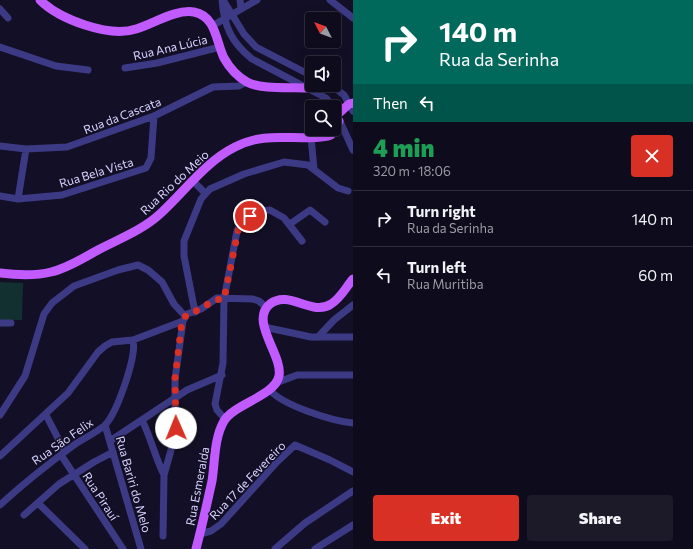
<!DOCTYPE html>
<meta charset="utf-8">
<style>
:root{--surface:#0e0b1c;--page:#1c1929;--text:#f1f3f6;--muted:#9b9ba3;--line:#2e2b3b;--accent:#d93025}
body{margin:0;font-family:Commissioner,sans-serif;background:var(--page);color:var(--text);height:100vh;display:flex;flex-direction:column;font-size:15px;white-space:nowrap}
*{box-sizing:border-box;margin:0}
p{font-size:13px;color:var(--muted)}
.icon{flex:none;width:22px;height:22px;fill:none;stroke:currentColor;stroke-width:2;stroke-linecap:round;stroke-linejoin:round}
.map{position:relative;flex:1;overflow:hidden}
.side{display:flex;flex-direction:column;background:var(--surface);width:340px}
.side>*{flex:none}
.banner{background:#00695c;color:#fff;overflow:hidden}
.needle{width:26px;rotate:312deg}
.fabs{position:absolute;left:305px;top:12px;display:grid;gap:8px}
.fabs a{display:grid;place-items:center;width:36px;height:36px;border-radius:4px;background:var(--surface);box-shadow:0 4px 16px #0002,0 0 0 1px var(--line);font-size:20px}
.pin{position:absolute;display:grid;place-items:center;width:34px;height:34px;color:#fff;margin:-17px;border:2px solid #fff;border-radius:50%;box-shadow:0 1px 4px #0007}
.me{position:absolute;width:44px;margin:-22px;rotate:359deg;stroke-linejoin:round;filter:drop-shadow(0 0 3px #0008)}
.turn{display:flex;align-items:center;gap:14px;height:84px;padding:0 20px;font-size:18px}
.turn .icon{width:52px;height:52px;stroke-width:2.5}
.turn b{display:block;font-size:28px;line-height:34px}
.then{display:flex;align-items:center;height:38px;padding:0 20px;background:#0003;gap:8px;font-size:15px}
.round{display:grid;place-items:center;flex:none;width:42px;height:42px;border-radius:4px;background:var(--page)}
.overview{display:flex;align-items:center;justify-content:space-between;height:68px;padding:0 20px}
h1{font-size:24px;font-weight:800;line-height:30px;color:#1e9e55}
.cta{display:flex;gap:8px;margin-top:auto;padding:8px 20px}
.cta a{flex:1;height:46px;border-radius:4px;background:var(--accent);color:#fff;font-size:16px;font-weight:800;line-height:46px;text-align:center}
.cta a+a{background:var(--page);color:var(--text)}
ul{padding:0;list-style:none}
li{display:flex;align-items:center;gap:12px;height:56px;padding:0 20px;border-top:1px solid var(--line)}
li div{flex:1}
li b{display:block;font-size:15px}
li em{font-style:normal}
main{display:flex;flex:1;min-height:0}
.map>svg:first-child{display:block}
</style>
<main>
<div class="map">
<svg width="353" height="549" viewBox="0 0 353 549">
<rect width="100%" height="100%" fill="#130f26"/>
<path fill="#12302f" d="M0 282 23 283 22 320H0Z"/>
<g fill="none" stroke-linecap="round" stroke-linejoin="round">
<path stroke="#3d3a85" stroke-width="7" d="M222 0C224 26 231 42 252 59L326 98 333 107
M223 0 244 34 256 47 312 76
M240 0 241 8
M330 0 353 18
M0 9 8 18
M212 26 257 0
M0 47 56 66 88 70
M125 68 157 63 220 47
M331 85 344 95 353 111
M338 117 353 150
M311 137 314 169
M0 146 26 149 67 147 154 116 213 87 239 86 246 82
M193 181 205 193
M0 196 18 199 62 195 146 168 151 158 154 116
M18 199 26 149
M290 224 310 210 325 222
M195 312 184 256V241L201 199 210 189 244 174 284 162 308 165 338 188 348 191
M0 323H11
M264 327 311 337H353
M318 337 334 320 353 305
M276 383 297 375H353
M269 389C281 405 332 421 353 423
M0 415 25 376 44 314 52 303 74 286 118 270 138 265 148 270 162 282 174 304 185 316
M46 415 65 452
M225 419 217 410 215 404 223 363 224 299 237 231C243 217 255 211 270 210L284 218 302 241
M142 420C151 438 155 457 164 475
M105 425 141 549
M110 441 187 390 222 375
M61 455 123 549
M0 456 68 393 98 352 105 346 112 342 133 340 183 321 187 314 201 309 217 298 253 299 259 301 267 308
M38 503 85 549
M0 505C24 483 48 464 74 445 84 438 96 433 105 425 117 413 137 356 133 340
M24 515 59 484 94 462 113 452
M200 534 211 531 221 524 277 462 295 445 330 460 353 472
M163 536 164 475 175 436V379L183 321
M275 549 305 523 353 491
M315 549 353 525"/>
<path stroke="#c25bff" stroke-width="9" d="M40 0C59 19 109 38 136 29 153 24 175 9 194 12 216 16 216 42 224 58 229 67 238 77 247 82 261 90 291 87 307 88
M337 115 349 104 353 103
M0 273C16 275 35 276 51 272 68 268 83 258 98 250 119 239 143 230 161 213 185 191 205 162 235 147 268 130 295 142 328 136L331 135 339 121
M196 549C202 526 207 504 212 481 215 462 214 438 224 421 234 404 275 396 279 376 283 355 249 321 270 304 289 289 312 317 331 304 341 298 346 287 353 279"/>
</g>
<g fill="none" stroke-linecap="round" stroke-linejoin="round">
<path stroke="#d93025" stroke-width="7" stroke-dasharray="0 12.6" d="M176 428 175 379 182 321 187 314 201 309 214 300 224 299 238 231 240 224 250 216"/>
</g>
<g text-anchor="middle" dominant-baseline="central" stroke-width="3" stroke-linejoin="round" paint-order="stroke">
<g font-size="12" fill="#d9d4ff" stroke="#130f26">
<text transform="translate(170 47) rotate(-13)">Rua Ana Lúcia</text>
<text transform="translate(122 115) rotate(-21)">Rua da Cascata</text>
<text transform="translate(96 172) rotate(-17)">Rua Bela Vista</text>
<text transform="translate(174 182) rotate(-43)">Rua Rio do Meio</text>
<text transform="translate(62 441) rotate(-35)">Rua São Felix</text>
<text transform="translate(247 480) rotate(-46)">Rua 17 de Fevereiro</text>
<text transform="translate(134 484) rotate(74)">Rua Bariri do Melo</text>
<text transform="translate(197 486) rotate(-79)">Rua Esmeralda</text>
<text transform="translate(101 496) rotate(57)">Rua Pirauí</text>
</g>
</g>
</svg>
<div class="fabs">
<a><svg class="needle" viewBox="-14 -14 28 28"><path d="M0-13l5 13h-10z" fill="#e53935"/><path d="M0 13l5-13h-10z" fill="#9b9ba3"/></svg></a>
<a><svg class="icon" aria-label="sound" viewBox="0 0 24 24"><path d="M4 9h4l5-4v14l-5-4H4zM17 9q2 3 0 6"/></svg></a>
<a><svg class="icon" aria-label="search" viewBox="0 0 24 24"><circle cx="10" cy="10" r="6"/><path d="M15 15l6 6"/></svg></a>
</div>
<div class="pin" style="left:250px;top:216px;background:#d93025"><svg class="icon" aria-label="arrive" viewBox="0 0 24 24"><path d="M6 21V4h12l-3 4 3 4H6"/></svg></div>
<svg class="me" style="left:176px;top:428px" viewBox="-20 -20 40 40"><circle r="19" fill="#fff"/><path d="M0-13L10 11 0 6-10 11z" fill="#d93025"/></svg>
</div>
<section class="side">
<div class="banner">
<div class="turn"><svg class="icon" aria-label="right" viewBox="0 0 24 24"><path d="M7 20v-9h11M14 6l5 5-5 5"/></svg><div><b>140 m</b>Rua da Serinha</div></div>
<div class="then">Then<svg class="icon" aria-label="left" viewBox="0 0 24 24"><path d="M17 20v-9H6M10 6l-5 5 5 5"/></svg></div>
</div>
<div class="overview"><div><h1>4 min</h1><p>320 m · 18:06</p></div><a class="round" style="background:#d93025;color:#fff"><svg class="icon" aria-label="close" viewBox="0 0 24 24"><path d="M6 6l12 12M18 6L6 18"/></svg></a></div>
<ul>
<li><svg class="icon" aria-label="right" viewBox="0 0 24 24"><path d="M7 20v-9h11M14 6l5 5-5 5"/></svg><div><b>Turn right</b><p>Rua da Serinha</p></div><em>140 m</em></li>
<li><svg class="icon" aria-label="left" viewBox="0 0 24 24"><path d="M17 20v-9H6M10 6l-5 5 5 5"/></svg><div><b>Turn left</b><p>Rua Muritiba</p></div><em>60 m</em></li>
</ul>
<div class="cta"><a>Exit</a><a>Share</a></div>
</section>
</main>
